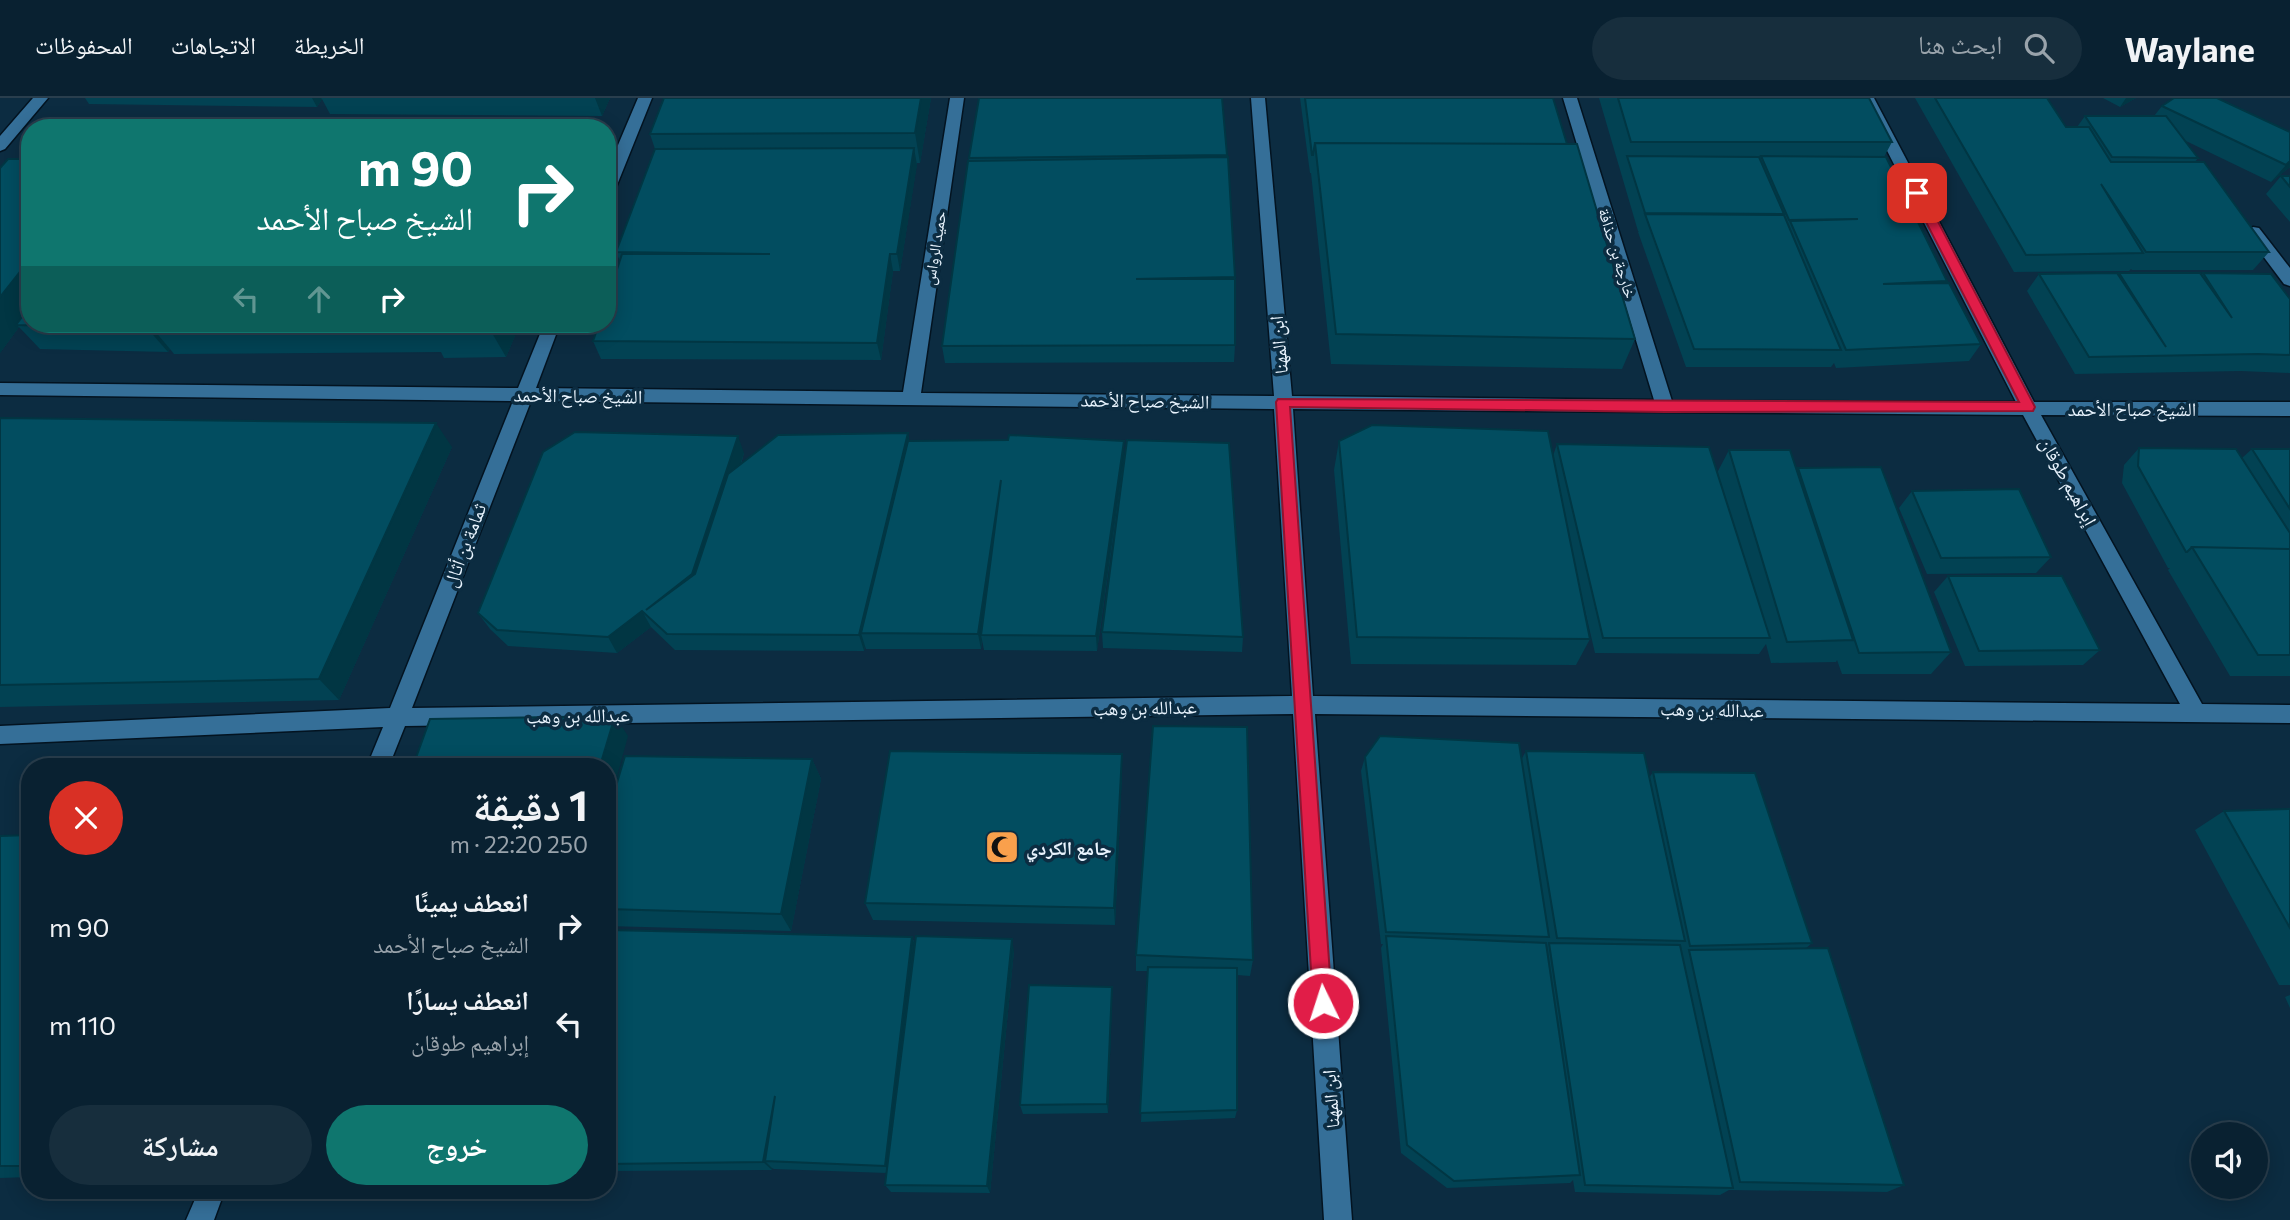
<!DOCTYPE html>
<html lang="ar">
<meta charset="utf-8">
<style>
:root{--surface:#092131;--page:#172e3d;--text:#f1f3f6;--muted:#99a3ab;--line:#293e4d;--accent:#0f766e}
body{margin:0;font-family:Commissioner,"Noto Naskh Arabic",sans-serif;background:var(--page);color:var(--text);direction:rtl;height:100vh;display:flex;flex-direction:column;font-size:26px;white-space:nowrap}
*{box-sizing:border-box;margin:0}
p{font-size:23px;color:var(--muted)}
.icon{flex:none;width:38px;height:38px;fill:none;stroke:currentColor;stroke-width:2;stroke-linecap:round;stroke-linejoin:round}
.map{position:relative;flex:1;overflow:hidden;direction:ltr}
.drawer{position:absolute;left:21px;top:660px;width:595px;height:441px;display:flex;flex-direction:column;background:var(--surface);border-radius:28px;box-shadow:0 4px 18px #0003,0 0 0 2px var(--line);direction:rtl}
.drawer>*{flex:none}
.top-card{position:absolute;left:21px;top:21px;width:595px;height:214px;border-radius:28px;box-shadow:0 4px 18px #0003,0 0 0 2px var(--line);direction:rtl;background:#0f766e;color:#fff;overflow:hidden}
.controls{position:absolute;left:2191px;top:1024px;display:grid;gap:14px}
.controls a{display:grid;place-items:center;width:77px;height:77px;border-radius:50%;background:var(--surface);box-shadow:0 4px 18px #0003,0 0 0 2px var(--line);font-size:35px}
.pin{position:absolute;display:grid;place-items:center;width:60px;height:60px;color:#fff;margin:-30px;border-radius:14px;box-shadow:0 4px 10px #0006}
.me{position:absolute;width:77px;margin:-38px;rotate:356deg;stroke-linejoin:round;filter:drop-shadow(0 0 5px #0008)}
.turn{display:flex;align-items:center;gap:24px;height:147px;padding:0 28px;font-size:32px}
.turn .icon{width:91px;height:91px;stroke-width:2.5}
.turn b{display:block;font-size:49px;line-height:60px}
.lanes{display:flex;align-items:center;height:66px;padding:0 28px;background:#0003;justify-content:center;gap:35px;direction:ltr}
.lanes .off{opacity:.35}
.round{display:grid;place-items:center;flex:none;width:74px;height:74px;border-radius:37px;background:var(--page)}
.head{display:flex;align-items:center;justify-content:space-between;height:119px;padding:0 28px}
h1{font-size:42px;font-weight:700;line-height:52px}
.cta{display:flex;gap:14px;margin-top:auto;padding:14px 28px}
.cta a{flex:1;height:80px;border-radius:42px;background:var(--accent);color:#fff;font-size:28px;font-weight:700;line-height:80px;text-align:center}
.cta a+a{background:var(--page);color:var(--text)}
ul{padding:0;list-style:none}
li{display:flex;align-items:center;gap:21px;height:98px;padding:0 28px}
li div{flex:1}
li b{display:block;font-size:26px}
li em{font-style:normal}
header{display:flex;align-items:center;gap:42px;box-sizing:border-box;height:98px;padding:0 35px;background:var(--surface);border-bottom:2px solid var(--line)}
header strong{font-size:33px}
nav{display:flex;gap:38px;margin-inline-start:auto;font-size:24px}
.search{width:490px;height:63px;background:var(--page);display:flex;align-items:center;gap:18px;box-sizing:border-box;padding:0 24px;border-radius:38px;color:var(--muted);font-size:26px}
.map>svg:first-child{display:block}
</style>
<header>
<strong>Waylane</strong>
<div class="search"><svg class="icon" aria-label="search" viewBox="0 0 24 24"><circle cx="10" cy="10" r="6"/><path d="M15 15l6 6"/></svg>ابحث هنا</div>
<nav><a>الخريطة</a><a>الاتجاهات</a><a>المحفوظات</a></nav>
</header>
<div class="map">
<svg width="2290" height="1122" viewBox="0 0 2290 1122">
<rect width="100%" height="100%" fill="#0c2c41"/>
<g fill="none" stroke-linecap="round" stroke-linejoin="round">
<g stroke="#031320" stroke-width="3">
<path id="minor" d="M33 0H48L5 51 0 53V38Z
M638 0H652L615 92 607 97V73Z
M950 0H964L921 295 1274 298 1251 0H1265L1292 298 1654 302 1563 0H1577L1672 303 2016 304 1860 0H1874L2034 304H2290V318L2041 317 2202 606 2290 607V625L1315 616 1352 1122H1324L1293 616 405 628 389 668H367L383 629 0 646V628L390 610 513 303 0 297V285L518 290 544 226H560L536 290 903 294ZM531 303 1274 311 1292 598 412 610ZM1293 311 2023 317 2180 606 1313 598Z
M2253 129 2259 130 2290 170V188L2284 186 2245 134Z
M199 1092H225L214 1122H186Z"/>
</g>
<use href="#minor" fill="#356f98" fill-rule="evenodd"/>
</g>
<path fill="#024253" d="M85 0H610L602 18 330 16 322 1 317 9 89 6Z
M931 0 920 65H917L900 173H893L881 262 601 261 593 243 620 163 616 154 655 51 650 36Z
M1222 0 1235 179V247L1234 264 945 265 942 248 969 60Z
M1300 0H1553L1567 46 1635 241 1622 271 1331 266 1311 75H1310Z
M1599 0H1869L1892 44 1884 59 1947 183 1946 185 1981 246 1969 263 1836 270 1834 265 1831 269H1686L1638 134 1639 133H1638Z
M1915 0H2047L2066 29H2077L2085 18H2154L2162 8 2290 69 2271 84 2186 43 2198 60 2195 64 2269 154 2253 172H2132L2131 171 2129 173 2014 174Z
M2103 0H2136L2120 9Z
M30 61V226H520L506 259 444 260 441 254 174 256 170 251 168 254 40 251 19 229 0 255Z
M2281 78H2290V124L2266 96Z
M2119 175 2201 177 2203 175 2290 201V275L2241 273 2075 276 2027 193 2039 176 2118 177Z
M0 320 452 349 339 602 0 609Z
M908 335 909 343 1124 359 1243 539 1242 554 1103 550 1102 534 1124 366 1097 553 984 552 982 542 981 551H866L865 548 864 553 675 552 651 529 617 555 508 548 490 531 478 515 744 355 741 366Z
M1339 343 1553 358 1557 346 1717 375 1729 352 1797 372 1798 370 1951 554 1931 576H1842L1837 562 1836 564 1771 565 1766 546 1759 556 1595 555 1577 478 1590 541 1576 567 1351 566 1334 372Z
M2139 350 2242 360 2252 351H2290V578H2230L2168 472 2170 470H2168L2122 385 2124 367Z
M1912 393 2051 459 2036 475 1927 476 1899 410Z
M1948 478 2100 552 2083 567 1965 568 1934 494Z
M1526 653 1649 680 1653 674 1812 845 1805 851 1904 1087 1887 1094 1729 1092 1720 1097 1575 1094 1573 1082 1570 1085 1447 1090 1401 1055 1381 850 1383 846H1381L1361 673 1365 659 1521 662Z
M812 661 821 681 791 833 607 828V718Z
M1122 676 1115 827 873 822 865 805Z
M2290 711V887H2279L2195 732 2224 713Z
M30 737V1079L0 1080V738Z
M607 832 912 839 915 846 1014 853 990 1095 891 1094 885 1087 887 1075 774 1071 772 1070V1072L607 1073Z
M1136 857 1253 862 1250 878 1237 877V1012L1235 1020 1141 1024 1148 873H1136Z
M1112 889V900L1108 1015 1023 1016 1020 1007Z
M2290 897V910L2285 899Z"/>
<path fill="#013643" d="M312 0H321L322 1 317 9Z
M595 0H610L602 18Z
M921 0H931L920 65 915 35Z
M2126 0H2136L2120 9Z
M914 50 917 67 900 173 897 156Z
M2290 63V69L2271 84 2286 67Z
M890 156 893 173 881 262 877 245Z
M30 161V215L16 227 19 229 0 255V199Z
M149 226 170 251 168 254 147 230Z
M496 226H520L506 259 492 235Z
M436 325 452 349 339 602 319 581Z
M908 335 911 352 861 535 865 548 864 553 859 537Z
M738 338 744 355 699 491 646 512Z
M1124 343V360L1097 553 1096 538Z
M1001 382 981 537 982 542 981 551 978 536Z
M642 513 651 529 617 555 608 539Z
M615 618 628 638 607 715V668H600Z
M1122 656V676L1115 827 1114 810Z
M812 661 821 681 791 833 781 816Z
M912 839 916 850 891 1075 885 1068Z
M1012 841 1014 853 990 1095 987 1088Z
M1112 889V900L1108 1015 1107 1006Z
M775 998 765 1063 772 1070V1072L763 1064Z"/>
<path fill="#024d60" stroke="#013643" stroke-width="2" d="M664 0H921L915 35 650 36Z
M979 0H1222L1227 57 969 60Z
M1305 0H1553L1567 46 1315 45 1313 57H1312Z
M1618 0H1869L1892 44H1631Z
M1935 0H2047L2066 29H2089L2111 64H2204L2269 154H2146L2101 86 2143 155 2026 157Z
M2174 0H2217L2290 34V63L2286 67 2162 8Z
M2085 18H2166L2198 60 2112 59Z
M1315 45 1577 46 1635 241 1336 236Z
M914 50 897 156H890L877 245 593 243 599 226H607V202L622 156H770L616 154 655 51Z
M1627 58 1759 59 1784 116 1645 115Z
M1761 58 1886 59 1947 183 1883 186 1949 185 1981 246 1846 252 1790 123 1858 121 1789 122Z
M1228 59 1235 179 1136 181H1235V247L942 248 968 63Z
M8 61H30V161L0 199V70Z
M2281 78H2290V89Z
M1645 116 1784 117 1841 252 1694 251Z
M2117 175 2166 249 2119 175H2200L2232 220 2203 175 2271 176 2290 201V257L2258 256 2089 259 2039 176Z
M30 208V226H150L147 230 16 227Z
M434 226H496L492 235 430 236Z
M0 320 436 325 319 581 0 587Z
M1372 327 1548 333 1590 541 1357 539 1339 343Z
M575 334 738 338 692 476 646 512 695 476 728 376 778 337 908 335 859 537 667 536 642 513 608 539 497 532 478 515 543 354Z
M1009 337 1124 343 1096 538 981 537 1001 382 978 536 861 535 908 343 1008 342Z
M1127 342 1229 345 1243 539 1102 534Z
M1557 346 1709 349 1770 540H1603Z
M2139 350 2236 351 2290 435V451L2192 449 2187 454H2186L2138 368Z
M2252 351H2290V411Z
M1729 352H1790L1853 542 1787 544Z
M1881 369 1951 554 1859 555 1798 370Z
M2019 391 2051 459 1941 460 1912 393Z
M2192 449 2290 451V557H2258Z
M1948 478H2062L2100 552 1979 553Z
M615 618 600 668H413L430 621Z
M1153 628 1247 629 1253 862 1136 857Z
M1380 638 1519 645 1549 839 1386 834 1365 659Z
M890 653 1122 656 1114 810 865 805Z
M1526 653 1644 655 1685 843 1557 840Z
M625 658 812 661 781 816 607 811V718Z
M1653 674 1755 675 1812 845 1690 848Z
M2290 711V830L2224 713Z
M30 737V1068H0V738Z
M607 832 912 839 885 1068 765 1063 775 998 763 1064 607 1066Z
M916 838 1012 841 987 1088 885 1087Z
M1386 838 1546 845 1580 1077 1454 1083 1407 1047Z
M1549 845 1680 847 1733 1090 1585 1087Z
M1828 850 1904 1087 1740 1084 1689 852Z
M1148 869 1237 870V1012L1140 1015Z
M1029 887 1112 889 1107 1006 1020 1007Z"/>
<path fill="#e11d48" stroke="#92132f" stroke-width="2" d="M1917 91 1923 95 2035 309 2033 313 1665 314 1290 309 1332 905 1329 912 1323 914 1316 912 1313 905 1276 304 1278 301 2019 304 1911 95Z"/>
<defs>
<g id="mosque-square" transform="scale(1.75)"><rect x="-9" y="-9" width="18" height="18" rx="4" fill="#f9a04c" stroke="#0c2c41"/><path d="M3.5-4.9A6 6 0 1 0 3.5 4.9A5 5 0 1 1 3.5-4.9Z" fill="#111"/></g>
</defs>
<g fill-rule="evenodd">
<use href="#mosque-square" x="1002" y="749"/>
</g>
<g text-anchor="middle" dominant-baseline="central" stroke-width="7" stroke-linejoin="round" paint-order="stroke">
<g font-size="16" fill="#e9f4fe" stroke="#0c2c41">
<text transform="translate(934 150) rotate(-81)">حميد الرواس</text>
<text transform="translate(1618 155) rotate(73)">خارجة بن حذافة</text>
</g>
<g font-size="19" fill="#e9f4fe" stroke="#0c2c41">
<text transform="translate(1278 247) rotate(-95)">ابن المهنا</text>
<text transform="translate(578 297) rotate(1)">الشيخ صباح الأحمد</text>
<text transform="translate(1145 302) rotate(1)">الشيخ صباح الأحمد</text>
<text x="2132" y="310">الشيخ صباح الأحمد</text>
<text transform="translate(2069 383) rotate(61)">إبراهيم طوقان</text>
<text transform="translate(464 447) rotate(-69)">ثمامة بن أثال</text>
<text transform="translate(1145 609) rotate(-1)">عبدالله بن وهب</text>
<text transform="translate(1712 611) rotate(1)">عبدالله بن وهب</text>
<text transform="translate(578 617) rotate(-1)">عبدالله بن وهب</text>
<text transform="translate(1330 1001) rotate(-94)">ابن المهنا</text>
</g>
<g font-size="19" font-weight="bold" fill="#e9f4fe" stroke="#0c2c41" text-anchor="start">
<text x="1026" y="749">جامع الكردي</text>
</g>
</g>
</svg>
<div class="controls">
<a><svg class="icon" aria-label="sound" viewBox="0 0 24 24"><path d="M4 9h4l5-4v14l-5-4H4zM17 9q2 3 0 6"/></svg></a>
</div>
<div class="pin" style="left:1917px;top:95px;background:#d93025"><svg class="icon" aria-label="arrive" viewBox="0 0 24 24"><path d="M6 21V4h12l-3 4 3 4H6"/></svg></div>
<svg class="me" style="left:1323px;top:905px" viewBox="-20 -20 40 40"><circle r="17" fill="#e11d48" stroke="#fff" stroke-width="3"/><path d="M0-11L8 9 0 5-8 9z" fill="#fff"/></svg>
<div class="top-card">
<div class="turn"><svg class="icon" aria-label="right" viewBox="0 0 24 24"><path d="M7 20v-9h11M14 6l5 5-5 5"/></svg><div><b>90 m</b>الشيخ صباح الأحمد</div></div>
<div class="lanes"><svg class="icon off" aria-label="left" viewBox="0 0 24 24"><path d="M17 20v-9H6M10 6l-5 5 5 5"/></svg><svg class="icon off" aria-label="ahead" viewBox="0 0 24 24"><path d="M12 20V5M6 11l6-6 6 6"/></svg><svg class="icon" aria-label="right" viewBox="0 0 24 24"><path d="M7 20v-9h11M14 6l5 5-5 5"/></svg></div>
</div>
<section class="drawer">
<div class="head"><div><h1>1 دقيقة</h1><p>250 m · 22:20</p></div><a class="round" style="background:#d93025;color:#fff"><svg class="icon" aria-label="close" viewBox="0 0 24 24"><path d="M6 6l12 12M18 6L6 18"/></svg></a></div>
<ul>
<li><svg class="icon" aria-label="right" viewBox="0 0 24 24"><path d="M7 20v-9h11M14 6l5 5-5 5"/></svg><div><b>انعطف يمينًا</b><p>الشيخ صباح الأحمد</p></div><em>90 m</em></li>
<li><svg class="icon" aria-label="left" viewBox="0 0 24 24"><path d="M17 20v-9H6M10 6l-5 5 5 5"/></svg><div><b>انعطف يسارًا</b><p>إبراهيم طوقان</p></div><em>110 m</em></li>
</ul>
<div class="cta"><a>خروج</a><a>مشاركة</a></div>
</section>
</div>
